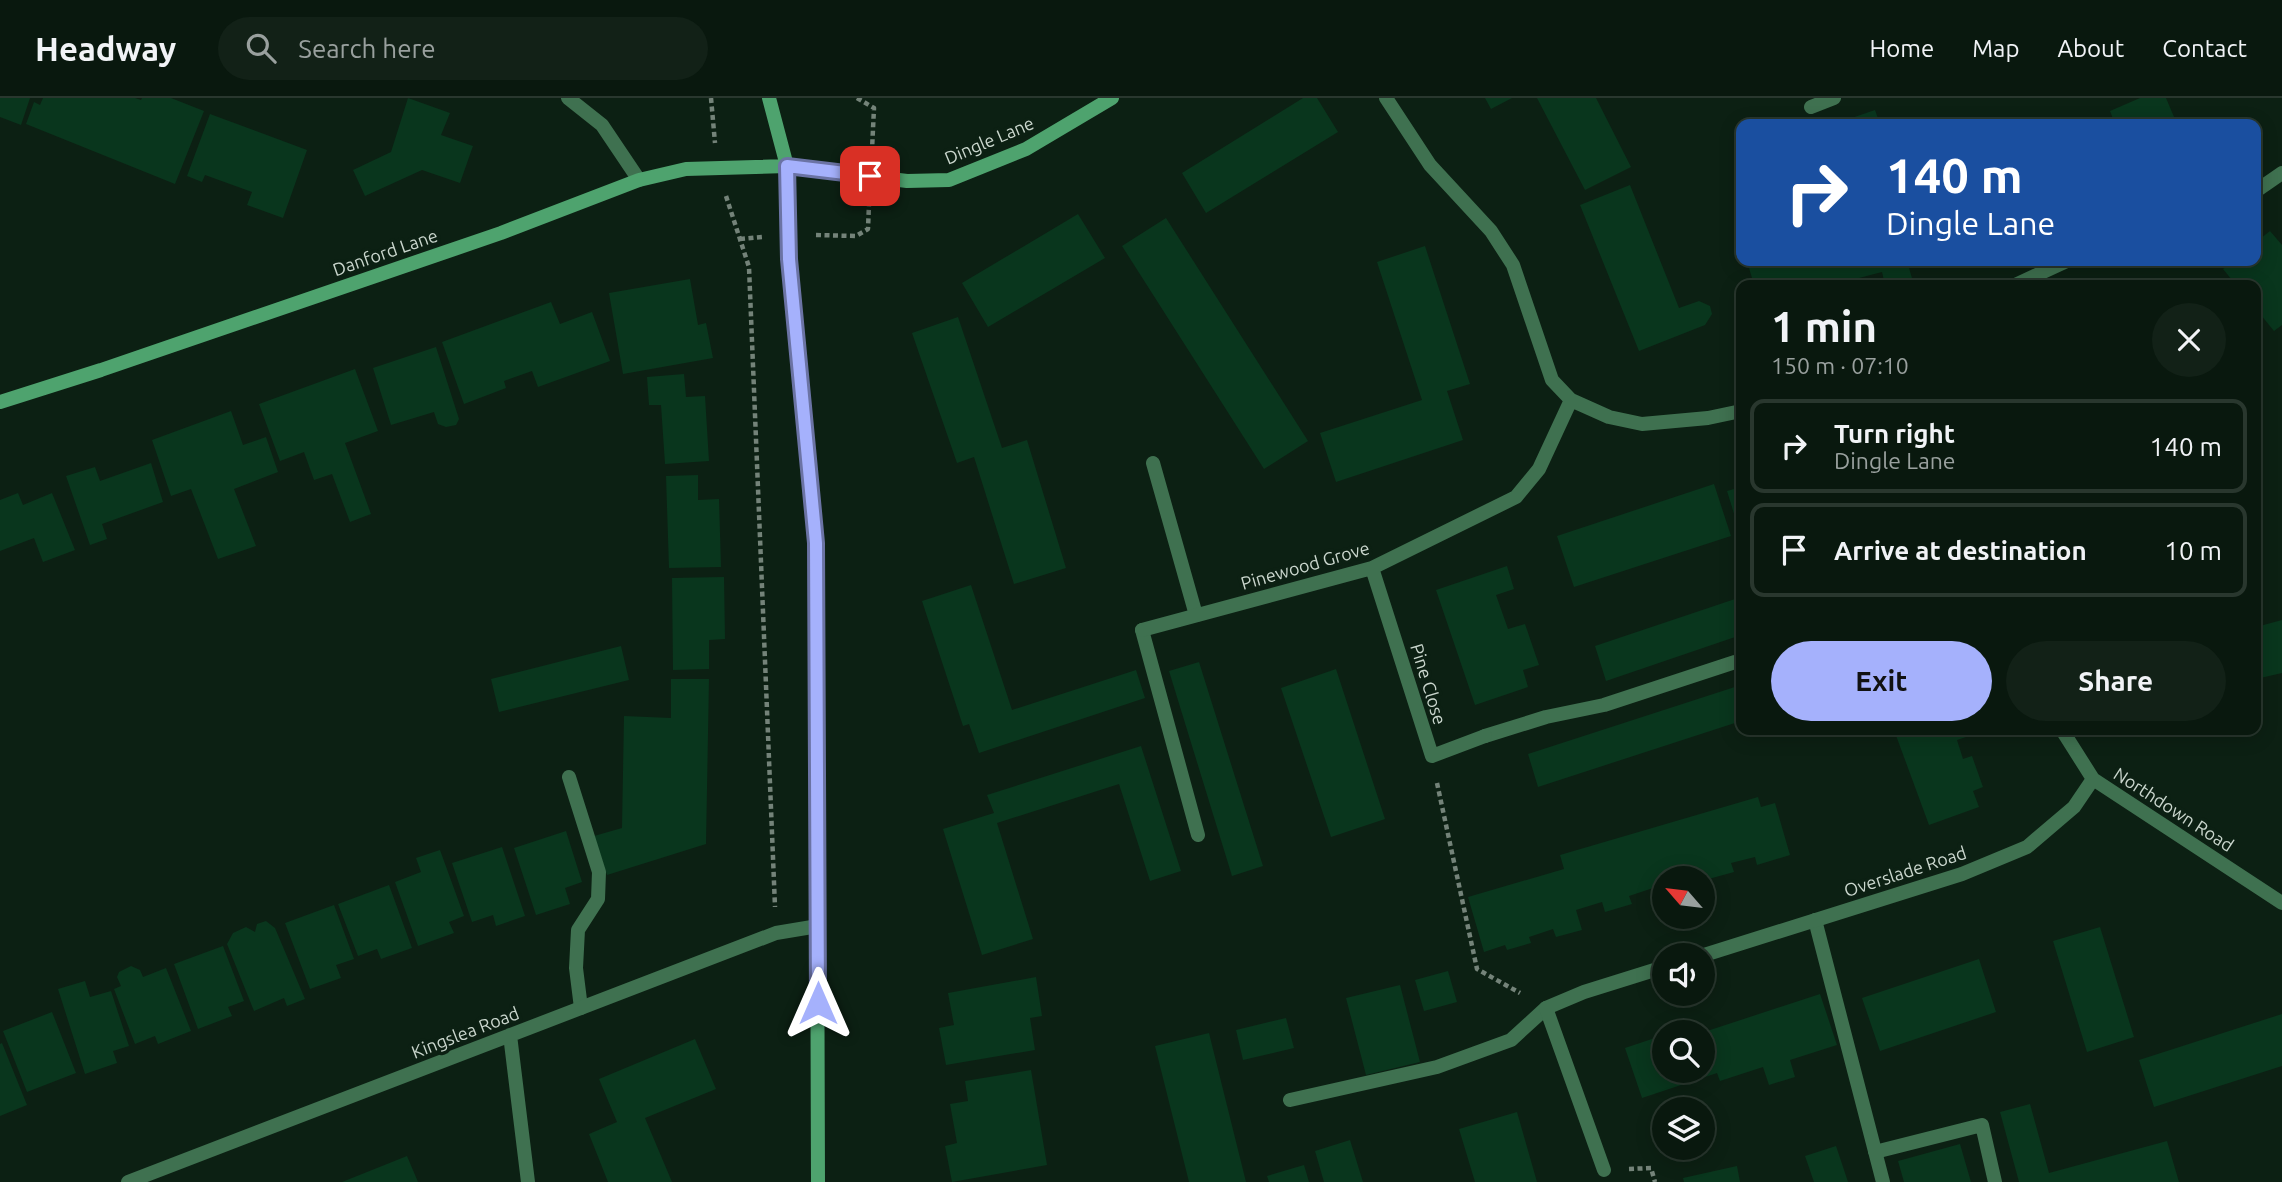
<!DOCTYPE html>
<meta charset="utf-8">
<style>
:root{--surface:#09180e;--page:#122117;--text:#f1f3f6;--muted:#99a09e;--line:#29372e;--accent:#a5b1fc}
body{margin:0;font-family:Ubuntu,sans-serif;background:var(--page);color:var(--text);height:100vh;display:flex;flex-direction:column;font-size:26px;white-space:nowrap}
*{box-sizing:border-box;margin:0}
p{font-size:23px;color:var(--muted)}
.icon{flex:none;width:38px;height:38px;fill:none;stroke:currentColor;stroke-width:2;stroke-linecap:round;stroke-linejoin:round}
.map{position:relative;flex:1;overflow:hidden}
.side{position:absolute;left:1736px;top:182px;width:525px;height:455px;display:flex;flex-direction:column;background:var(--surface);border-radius:14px;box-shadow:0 4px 18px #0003,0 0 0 2px var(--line)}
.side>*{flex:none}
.guide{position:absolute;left:1736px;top:21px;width:525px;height:147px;border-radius:14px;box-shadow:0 4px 18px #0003,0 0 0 2px var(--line);background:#1a4fa0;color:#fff;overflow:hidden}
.needle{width:46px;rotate:298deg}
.buttons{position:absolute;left:1652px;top:768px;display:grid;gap:14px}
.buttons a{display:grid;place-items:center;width:63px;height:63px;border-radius:50%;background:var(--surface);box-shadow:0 4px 18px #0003,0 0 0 2px var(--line);font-size:35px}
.pin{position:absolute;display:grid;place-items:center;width:60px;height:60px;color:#fff;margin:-30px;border-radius:14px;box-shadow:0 4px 10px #0006}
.me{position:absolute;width:77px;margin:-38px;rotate:0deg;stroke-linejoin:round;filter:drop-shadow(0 0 5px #0008)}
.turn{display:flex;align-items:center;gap:24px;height:147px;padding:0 35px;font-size:32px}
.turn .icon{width:91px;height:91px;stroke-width:2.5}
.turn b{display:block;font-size:49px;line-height:60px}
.round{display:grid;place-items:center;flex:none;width:74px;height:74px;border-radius:37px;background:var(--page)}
.overview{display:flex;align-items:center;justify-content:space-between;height:119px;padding:0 35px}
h1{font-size:42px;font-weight:700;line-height:52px}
.primary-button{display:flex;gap:14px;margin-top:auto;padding:14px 35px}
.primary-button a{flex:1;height:80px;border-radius:42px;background:var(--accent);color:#111;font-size:28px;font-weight:700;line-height:80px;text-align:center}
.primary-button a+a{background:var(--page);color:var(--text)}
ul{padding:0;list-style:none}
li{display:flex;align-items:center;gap:21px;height:94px;margin:0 14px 10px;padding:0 21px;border:4px solid var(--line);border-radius:14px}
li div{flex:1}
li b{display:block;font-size:26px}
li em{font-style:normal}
header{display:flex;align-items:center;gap:42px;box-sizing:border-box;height:98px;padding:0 35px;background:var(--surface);border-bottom:2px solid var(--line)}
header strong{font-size:33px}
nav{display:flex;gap:38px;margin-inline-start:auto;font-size:24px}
.search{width:490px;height:63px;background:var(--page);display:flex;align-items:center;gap:18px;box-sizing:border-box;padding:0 24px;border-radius:38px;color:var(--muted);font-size:26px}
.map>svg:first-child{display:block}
</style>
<header>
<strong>Headway</strong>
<div class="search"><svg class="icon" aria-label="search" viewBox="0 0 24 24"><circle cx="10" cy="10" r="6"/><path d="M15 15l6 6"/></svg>Search here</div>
<nav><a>Home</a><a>Map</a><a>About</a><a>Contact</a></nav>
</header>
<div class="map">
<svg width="2282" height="1084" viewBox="0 0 2282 1084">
<rect width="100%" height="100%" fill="#0c2013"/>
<path fill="#09361d" d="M0 0H30L21 27 0 19Z
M43 0H135L141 2 142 0H171L204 13 175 86 26 26 34 4 40 7Z
M408 0 450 15 441 37 473 48 460 85 422 72 365 98 353 72 391 54Z
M1303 0H1317L1338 34 1206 115 1182 75Z
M1485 0H1512L1491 11Z
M1537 0H1596L1631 69 1585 92Z
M2140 0H2166L2177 26H2115L2110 13Z
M1875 12 1880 26H1834Z
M210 16 307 52 283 120 247 107 252 94 205 77 202 84 187 78Z
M1630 87 1679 210 1699 203 1710 208 1712 216 1705 227 1639 253 1580 107Z
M1078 116 1105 160 988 229 962 185Z
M1166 120 1308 343 1264 371 1122 148Z
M2270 133 2282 147V227L2274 233 2256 211V187H2236L2223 171 2233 163H2256V144Z
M1425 148 1470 286 1447 293 1463 342 1336 384 1320 335 1422 302 1377 164Z
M1747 163H1907L1914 187H1885L1882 174 1859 180 1861 187H1754Z
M690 181 698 227 706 225 713 260 623 276 609 195Z
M551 204 560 226 592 214 610 263 538 289 532 273 504 283 506 290 464 306 442 244Z
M958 219 1002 350 1027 342 1066 470 1014 486 974 359 957 365 912 235Z
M436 249 459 321 456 327 446 329 438 326 434 314 391 327 373 270Z
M355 271 378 333 345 345 371 416 350 424 332 376 314 382 304 354 280 363 259 306Z
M684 276 686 299 705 298 709 363 665 366 661 307H649L647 279Z
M231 313 243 347 266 339 278 374 234 391 256 448 218 461 191 391 171 398 152 342Z
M151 365 163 404 102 426 107 441 90 447 66 378 95 369 100 383Z
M698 377V402L719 401 721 469 669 470 666 378Z
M1714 386 1731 438 1574 489 1557 438Z
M1741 389V438L1727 393Z
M18 395 23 407 52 395 75 452 43 464 34 440 0 453V402Z
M1507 468 1514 491 1496 497 1508 531 1525 526 1539 567 1523 572 1528 589 1475 607 1436 492Z
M724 479 725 541 709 542V571L673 572 672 480Z
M971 487 1012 612 1136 572 1145 600 979 655 969 626 963 628 922 503Z
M1741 499V537L1606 583 1595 548Z
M2282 522V575L2256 581V529Z
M621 548 629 582 499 614 491 581Z
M1199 564 1263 768 1232 778 1169 573Z
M1336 571 1385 721 1331 739 1281 590Z
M671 581H709L706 746 607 777 594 738 622 730 624 618 671 620Z
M1741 587V623L1538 689 1528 656Z
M1894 632H1963L1966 639 1957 642 1963 661 1972 658 1983 689 1973 693 1979 709 1929 727Z
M1141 648 1181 773 1150 783 1119 686 997 725 1033 841 982 857 943 731 994 715 987 697Z
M1758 699 1761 709 1775 705 1790 757 1757 767 1755 759 1731 765 1734 774 1705 782 1703 775 1686 780H1664V796L1655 799 1653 790 1629 798 1632 806 1605 814 1602 804 1576 812 1582 832 1556 839 1553 831 1529 839 1531 845 1507 852 1505 847 1484 854 1468 799 1564 771 1560 757Z
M566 733 582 784 565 790 570 806 536 817 514 750Z
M502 749 525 818 496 828 493 817 472 824 452 765Z
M440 752 464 818 449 824 454 835 418 848 395 784 421 774 416 760Z
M389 787 412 850 381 861 377 851 358 858 338 806Z
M334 807 354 861 336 867 341 880 310 891 285 825Z
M266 823 275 830 305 901 287 908 284 900 254 913 227 846 233 835 246 829 255 834 257 826Z
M2100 829 2134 939 2087 954 2053 843Z
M223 848 244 903 228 909 232 918 198 931 174 866Z
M1979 861 1996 914 1880 953 1862 900Z
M131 868 140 872 143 879 166 870 191 933 158 946 155 938 135 946 114 891 121 888 117 879 119 874Z
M1448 873 1457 904 1424 913 1415 882Z
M1036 879 1042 918 1030 920 1035 952 946 967 939 930 954 927 948 895Z
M85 883 90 899 111 893 129 948 113 953 117 965 85 976 58 891Z
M1400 887 1420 964 1366 977 1346 900Z
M1820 896 1837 947 1790 962 1795 979 1769 987 1763 969 1720 983 1717 975 1642 1000 1625 950 1664 937V973H1703V934H1673L1701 925 1704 934Z
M52 914 76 975 27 994 3 933Z
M2282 916V968L2154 1009 2139 962Z
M1286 920 1294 950 1243 962 1236 932Z
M1209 935 1246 1084H1189L1155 948Z
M695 941 716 991 645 1020 672 1084H608L589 1036 617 1024 599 981Z
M2 945 27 1007 0 1018V946Z
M1031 972 1047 1067 952 1084 945 1048 957 1045 950 1006 968 1003 965 983Z
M2030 1006 2049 1075 2167 1043 2179 1084H2019L2000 1014Z
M1517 1014 1537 1084H1475L1459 1031Z
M1350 1042 1363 1084H1324L1315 1053Z
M1960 1046 1971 1084H1904L1898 1063Z
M1836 1048 1848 1084H1814L1805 1058Z
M407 1058 418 1084H342Z
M1304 1067 1309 1084H1269L1267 1078Z
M1737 1068 1740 1084H1684L1683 1080Z"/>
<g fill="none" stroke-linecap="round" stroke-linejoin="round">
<path stroke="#748379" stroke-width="4.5" stroke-dasharray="5 3.5" stroke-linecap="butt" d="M711 0 715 45
M857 0 874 10 872 52
M726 98 749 169 775 809
M816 137 856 138 868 131 869 106
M740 141 762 139
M1437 685 1477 871 1520 895
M1629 1071 1651 1070 1655 1084"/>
<path stroke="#3f7150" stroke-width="14" d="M1811 9 1834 0
M1153 365 1196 517
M1142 532 1198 737
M1485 638 1546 619 1604 607 1735 564
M569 679 599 774 598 801 578 832 576 870 581 910
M1815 822 1883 1084
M1290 1002 1437 969 1511 942 1546 910
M1875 1054 1982 1027 1995 1084"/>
<path stroke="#3f7150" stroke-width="14" d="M568 0 602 27 639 82
M1386 0 1430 67 1491 133 1513 167 1552 282 1571 302 1609 319 1642 326 1708 320 1741 313
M2256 93 2282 75
M2015 187 2067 163
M1372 470 1432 658 1485 638
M1142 532 1372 470 1516 399 1539 371 1571 302
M2062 632 2093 681 2282 805
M1701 858 1962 776 2027 749 2074 709 2093 681
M510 937 528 1084
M1604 1072 1546 910 1584 894 1664 869
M128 1084 776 835 818 828"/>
<path stroke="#4ea36e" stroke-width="14" d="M769 0 787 68 789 161 816 445 818 1084
M0 304 101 272 501 135 639 82 686 71 787 68 907 83 949 82 1026 51 1112 0"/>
</g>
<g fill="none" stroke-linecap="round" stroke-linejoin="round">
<g stroke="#6b73a4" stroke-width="18">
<path id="route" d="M818 905 816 445 789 161 787 68 870 78"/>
</g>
<use href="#route" stroke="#a5b1fc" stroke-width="12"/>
</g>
<g text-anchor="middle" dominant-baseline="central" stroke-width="7" stroke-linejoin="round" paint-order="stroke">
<g font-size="18" fill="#cad6cd" stroke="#0c2013">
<text transform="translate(989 42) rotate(-23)">Dingle Lane</text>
<text transform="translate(385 154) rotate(-19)">Danford Lane</text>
<text transform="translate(1305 467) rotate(-16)">Pinewood Grove</text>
<text transform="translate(1429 586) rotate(73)">Pine Close</text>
<text transform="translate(2174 711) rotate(33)">Northdown Road</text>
<text transform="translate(1905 773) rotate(-18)">Overslade Road</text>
<text transform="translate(465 934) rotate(-21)">Kingslea Road</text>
</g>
</g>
</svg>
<div class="buttons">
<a><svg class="needle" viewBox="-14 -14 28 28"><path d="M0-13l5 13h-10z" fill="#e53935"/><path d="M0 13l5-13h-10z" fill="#99a09e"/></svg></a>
<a><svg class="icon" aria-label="sound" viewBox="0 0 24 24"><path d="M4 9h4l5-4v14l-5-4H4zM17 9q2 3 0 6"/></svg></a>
<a><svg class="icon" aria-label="search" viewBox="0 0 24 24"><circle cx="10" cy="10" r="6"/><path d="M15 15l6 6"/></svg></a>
<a><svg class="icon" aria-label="layers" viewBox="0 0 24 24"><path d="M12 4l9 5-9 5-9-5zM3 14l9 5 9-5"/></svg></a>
</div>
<div class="pin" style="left:870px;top:78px;background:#d93025"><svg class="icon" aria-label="arrive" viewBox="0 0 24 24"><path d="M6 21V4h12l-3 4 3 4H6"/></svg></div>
<svg class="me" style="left:818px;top:905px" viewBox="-20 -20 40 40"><path d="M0-17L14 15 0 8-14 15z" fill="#a5b1fc" stroke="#fff" stroke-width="4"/></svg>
<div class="guide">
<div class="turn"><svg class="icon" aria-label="right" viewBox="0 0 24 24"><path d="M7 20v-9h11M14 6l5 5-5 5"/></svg><div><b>140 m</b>Dingle Lane</div></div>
</div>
<section class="side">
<div class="overview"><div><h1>1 min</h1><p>150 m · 07:10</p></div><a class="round"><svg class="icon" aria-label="close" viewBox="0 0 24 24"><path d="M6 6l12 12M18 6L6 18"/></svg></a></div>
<ul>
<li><svg class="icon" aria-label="right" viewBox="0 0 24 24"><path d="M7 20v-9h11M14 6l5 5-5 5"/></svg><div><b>Turn right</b><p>Dingle Lane</p></div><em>140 m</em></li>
<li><svg class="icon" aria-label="arrive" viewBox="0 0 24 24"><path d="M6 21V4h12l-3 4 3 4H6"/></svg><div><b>Arrive at destination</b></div><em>10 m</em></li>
</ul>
<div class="primary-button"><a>Exit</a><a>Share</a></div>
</section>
</div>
